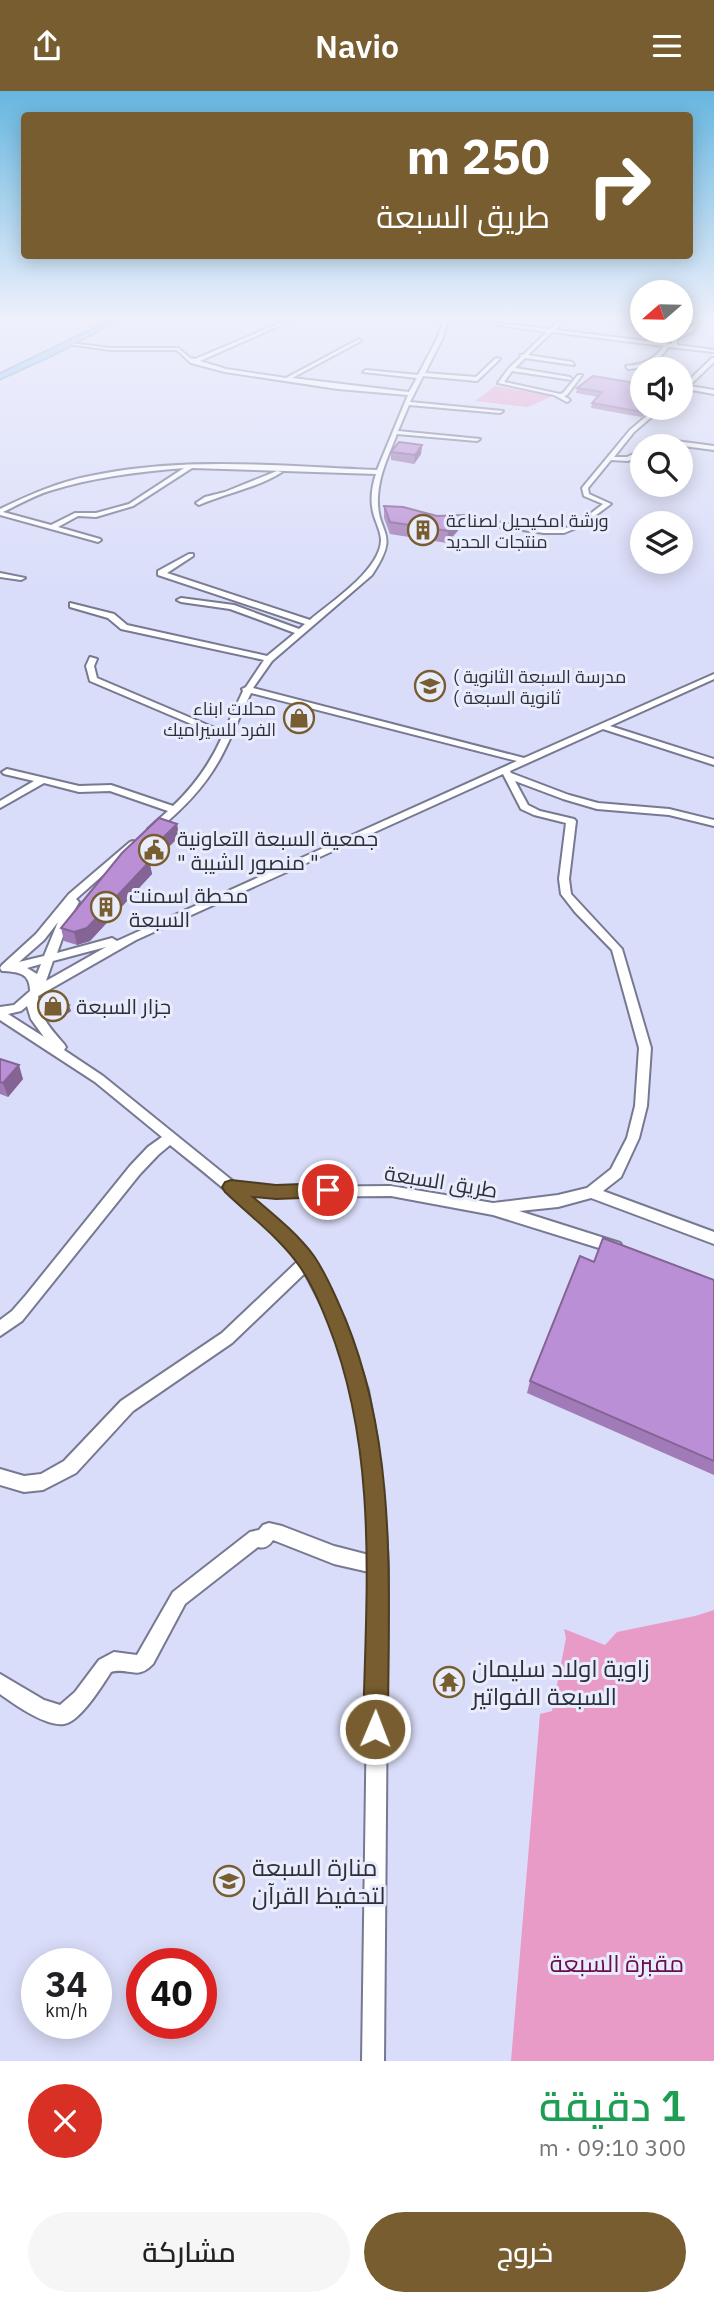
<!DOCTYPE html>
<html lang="ar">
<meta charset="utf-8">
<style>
:root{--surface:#fff;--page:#f6f6f6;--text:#202124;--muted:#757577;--accent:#775d2f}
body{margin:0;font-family:"IBM Plex Sans",Cairo,sans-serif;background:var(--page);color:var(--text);direction:rtl;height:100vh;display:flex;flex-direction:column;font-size:26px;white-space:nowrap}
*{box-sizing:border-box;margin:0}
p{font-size:23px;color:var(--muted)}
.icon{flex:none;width:38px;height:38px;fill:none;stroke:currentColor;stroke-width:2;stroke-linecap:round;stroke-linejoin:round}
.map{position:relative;height:1970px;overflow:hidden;direction:ltr}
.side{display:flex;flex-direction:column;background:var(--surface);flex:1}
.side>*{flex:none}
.banner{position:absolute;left:21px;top:21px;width:672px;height:147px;border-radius:7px;box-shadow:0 4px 18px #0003;direction:rtl;background:#775d2f;color:#fff;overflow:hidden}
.needle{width:46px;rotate:250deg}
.controls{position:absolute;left:630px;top:189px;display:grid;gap:14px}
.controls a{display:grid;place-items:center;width:63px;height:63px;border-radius:50%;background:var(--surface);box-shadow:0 4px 18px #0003;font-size:35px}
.speed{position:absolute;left:21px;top:1857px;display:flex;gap:14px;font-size:35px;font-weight:700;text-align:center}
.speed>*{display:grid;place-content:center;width:91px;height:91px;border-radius:50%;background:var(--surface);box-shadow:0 4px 18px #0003;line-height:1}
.speed small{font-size:18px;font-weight:400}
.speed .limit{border:10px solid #d22;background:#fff;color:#111}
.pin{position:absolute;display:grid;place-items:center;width:60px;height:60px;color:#fff;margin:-30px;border:4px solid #fff;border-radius:50%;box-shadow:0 2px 7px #0007}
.me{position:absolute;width:77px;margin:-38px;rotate:1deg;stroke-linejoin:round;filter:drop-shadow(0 0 5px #0008)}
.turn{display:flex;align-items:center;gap:24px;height:147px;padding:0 28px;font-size:32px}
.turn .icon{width:91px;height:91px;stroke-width:2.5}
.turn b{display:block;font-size:49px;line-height:60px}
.round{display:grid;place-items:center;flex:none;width:74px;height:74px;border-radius:37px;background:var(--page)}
.summary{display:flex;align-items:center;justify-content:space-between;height:119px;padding:0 28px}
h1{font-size:42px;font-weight:600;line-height:52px;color:#1e9e55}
.cta{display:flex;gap:14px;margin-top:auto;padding:14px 28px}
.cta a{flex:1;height:80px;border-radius:42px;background:var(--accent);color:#fff;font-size:28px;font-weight:600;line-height:80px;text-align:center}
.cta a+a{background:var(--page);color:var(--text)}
header{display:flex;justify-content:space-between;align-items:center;height:91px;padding:0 28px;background:var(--accent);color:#fff;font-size:32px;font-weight:600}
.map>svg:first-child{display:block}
</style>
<header><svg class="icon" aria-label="menu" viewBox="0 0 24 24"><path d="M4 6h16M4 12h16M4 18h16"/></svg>Navio<svg class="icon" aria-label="share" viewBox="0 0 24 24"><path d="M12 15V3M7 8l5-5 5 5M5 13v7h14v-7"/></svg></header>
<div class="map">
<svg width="714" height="1970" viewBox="0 0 714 1970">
<rect width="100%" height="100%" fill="#daddf9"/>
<path fill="#e89bc7" d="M495 295 553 305 528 316 475 310Z
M714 1519V1970H511L540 1623 552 1620 566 1547 564 1538 605 1554 617 1541 695 1525Z"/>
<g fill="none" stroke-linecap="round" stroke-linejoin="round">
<g stroke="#767991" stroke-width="4">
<path id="minor" d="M287 229H292L200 270 226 278 286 287 359 248 361 250 292 287 409 301 417 287 363 281 366 279 418 284 437 248 444 229H448L442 248 425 282 476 286 496 267 500 268 477 290 423 285 410 311 503 320 500 322 409 314 398 340 480 348 477 350 397 343C389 364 379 383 378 406 376 445 402 439 372 484L272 570 253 597 524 667 714 583V588L610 635 714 668V674L603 638 510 680 511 682 569 704 598 712 669 718 714 729V735L669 724 597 718 563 708 515 690 528 714 540 720 574 728 576 730 569 788 571 803 622 858 651 957 647 1015 639 1047 621 1086 603 1100 714 1141V1153L591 1107 558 1116 519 1120 620 1152 622 1156 620 1160 615 1162 493 1124 391 1105 277 1106 248 1103 296 1148 312 1167 349 1241 368 1299 377 1349 386 1438 388 1475 384 1970H362L369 1481 334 1473 273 1449C269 1455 265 1458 258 1456L185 1513 153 1573C137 1590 129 1576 111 1581 102 1595 80 1631 64 1633 46 1636 14 1613 0 1603V1583L44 1609 60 1614 75 1601 99 1569 114 1561 137 1564 173 1501 250 1441 259 1439 263 1434 269 1432 282 1435 334 1455 369 1464C370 1398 360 1301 334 1240 325 1220 315 1201 305 1182L232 1252 133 1320 76 1382 43 1399 24 1401 0 1394V1378L24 1385 41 1383 64 1370 121 1310 222 1242 298 1170C261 1126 215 1090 170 1054L158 1064 140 1083 22 1230 0 1245V1229L12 1220 26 1204 130 1075 148 1056 162 1046 95 991 0 929V916L14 914 30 900C30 881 17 881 2 880L0 877 2 874 36 843 69 803 130 751 133 750 138 753 76 808 79 811 68 831 57 862 112 847 117 850 517 670 251 602C240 623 232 646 221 666 205 696 182 719 156 740H150L148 738 168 720 110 700 79 701 44 692 0 717V710L34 690 4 683 2 681 7 678 79 695 111 694 173 715C194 695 210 673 222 646L90 590 86 575 90 566 97 568 94 575 97 587 224 641 243 600 242 598 246 596 264 569 121 538 108 527 70 516V512L114 523 127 534 267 565 295 542 230 518 181 511 177 509 181 507 234 514 299 538 305 533 158 484V480L189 463H193V465L167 482 310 529C331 511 382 478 381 448 380 438 375 430 373 421 370 408 372 395 376 383L192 377 133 415 96 426 78 425 58 436 100 448 101 449 98 451 0 424V418C29 404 58 391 90 385 184 365 282 375 377 379L408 304 338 298 225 281 191 272 177 259H111L67 253 69 252 111 257H178L190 267 195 268ZM184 377 129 413 96 422H75L51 434 3 421C18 414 33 405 49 400 93 386 138 381 184 377ZM503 683 521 718 534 724 566 732 559 788 561 803 575 821 612 859 639 957 635 1015 627 1047 611 1078 587 1097 558 1104 493 1112 391 1095 277 1096 234 1091 103 985 64 959 66 956 64 953C50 937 40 927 38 905L40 904 136 849ZM58 831 44 865 19 871 44 849ZM106 856 46 890 53 870ZM41 873 37 883 27 877ZM27 915 31 928 44 946 8 923 21 920Z
M464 229 550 238 560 229H564L555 239 672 253 673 246 688 239 697 230 699 231 692 241 677 248V254L714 259V261L668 256C659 271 645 277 628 278L626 275C643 274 654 269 664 255L552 241 528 264 572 271 574 274 525 267 515 277 570 286 572 289 512 280 504 291 560 303 563 302 578 284H582L567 304 564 305 570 309 567 311 554 304 498 292 509 277 521 266 520 264H523L547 241Z
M712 267H714V271L689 295 714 299V303L686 298 681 302V297Z
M656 317H662L634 341 614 366H627L642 359V363L628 370 611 369 588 397 589 403 611 413 581 435 564 442H544L474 432 447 434 444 432 447 430 474 428 544 438H563L577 433 603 413 584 405 582 397 630 339Z
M668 349 714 355V359L668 353 651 355Z
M277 380 282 381C257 397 226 402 199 414L196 412 205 406 225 401Z
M0 482 25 487 21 489 0 486Z"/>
</g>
<g stroke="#658ab1" stroke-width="3">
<path id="highway" d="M111 229H118L53 264 0 288V283Z"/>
</g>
<use href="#minor" fill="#fff" fill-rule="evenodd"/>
<use href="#highway" fill="#83bcf2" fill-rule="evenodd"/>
</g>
<path fill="#a17bb7" d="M593 285 642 317H651L641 326 591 317 592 312 598 306 576 302 577 297Z
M422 354 421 363 414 373 391 369V361Z
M384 415 462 435 447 452 390 443 384 427Z
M177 733 179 746 150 774 152 783 90 850 77 854 64 850 61 837Z
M41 909 71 920 58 929 42 915Z
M0 968 23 988 8 1006 0 1003Z
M594 1171 714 1189V1384L527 1302 530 1290Z"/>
<path fill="#836495" d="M646 317H651L641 326 642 321Z
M422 354 421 363 414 373 415 364Z
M463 424 462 435 447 452 448 440Z
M177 733 179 746 150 774 152 783 90 850 77 854 74 841 142 767Z
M69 914 71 920 58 929 56 923Z
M19 974 23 988 8 1006 3 992Z"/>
<path fill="#bb8fd5" stroke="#836495" stroke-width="2" d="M593 285 642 293V317H646L642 321 592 312 602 301 577 297Z
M399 351 422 354 415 364 391 361Z
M384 415 403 416 437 425 463 424 448 440 390 431Z
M159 727 177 733 142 767 150 770 87 837 74 841 61 837 122 762Z
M53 902 69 914 56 923 41 909Z
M0 968 19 974 3 992 0 991Z
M603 1147 714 1189V1370L530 1290 580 1165 594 1171Z"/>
<linearGradient id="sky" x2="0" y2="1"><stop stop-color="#66b6e0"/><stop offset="0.45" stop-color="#eef0fc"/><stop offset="1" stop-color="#eef0fc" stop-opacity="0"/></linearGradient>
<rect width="714" height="504" fill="url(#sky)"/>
<path fill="#775d2f" stroke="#4d3c1f" stroke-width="2" d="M231 1089 276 1094 328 1092 334 1094 336 1099 334 1104 328 1106 276 1108 253 1106C274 1124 297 1142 314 1165 327 1184 336 1206 345 1227 399 1358 388 1499 388 1638L384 1647 375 1650 367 1647 363 1638C366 1503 379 1361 328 1233 320 1213 312 1193 300 1176 280 1147 250 1125 225 1101L222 1096 225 1091Z"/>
<defs>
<g id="building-ring" transform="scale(1.575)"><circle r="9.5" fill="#e9ecfc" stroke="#775d2f" stroke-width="1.5"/><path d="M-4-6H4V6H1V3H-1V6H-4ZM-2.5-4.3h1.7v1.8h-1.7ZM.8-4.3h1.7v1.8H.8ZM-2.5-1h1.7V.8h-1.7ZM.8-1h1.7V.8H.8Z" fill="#775d2f"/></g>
<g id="school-ring" transform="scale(1.575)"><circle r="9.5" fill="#e9ecfc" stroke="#775d2f" stroke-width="1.5"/><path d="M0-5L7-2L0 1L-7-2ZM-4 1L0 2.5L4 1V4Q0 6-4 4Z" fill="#775d2f"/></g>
<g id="shop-ring" transform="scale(1.575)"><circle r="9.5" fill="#e9ecfc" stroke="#775d2f" stroke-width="1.5"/><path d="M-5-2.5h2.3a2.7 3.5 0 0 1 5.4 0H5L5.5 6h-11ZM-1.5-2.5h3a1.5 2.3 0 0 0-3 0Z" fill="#775d2f"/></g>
<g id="civic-ring" transform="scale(1.575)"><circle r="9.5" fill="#e9ecfc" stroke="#775d2f" stroke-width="1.5"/><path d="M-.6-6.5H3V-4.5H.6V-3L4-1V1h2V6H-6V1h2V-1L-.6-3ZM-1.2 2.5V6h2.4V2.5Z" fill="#775d2f"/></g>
<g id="temple-ring" transform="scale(1.575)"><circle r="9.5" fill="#e9ecfc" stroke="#775d2f" stroke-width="1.5"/><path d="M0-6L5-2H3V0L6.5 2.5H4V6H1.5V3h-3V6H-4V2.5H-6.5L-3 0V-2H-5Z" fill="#775d2f"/></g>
</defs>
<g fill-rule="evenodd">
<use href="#building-ring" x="423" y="439"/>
<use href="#school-ring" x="430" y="595"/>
<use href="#shop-ring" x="299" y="627"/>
<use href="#civic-ring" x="154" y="759"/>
<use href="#building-ring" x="106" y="816"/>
<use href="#shop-ring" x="53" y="915"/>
<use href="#temple-ring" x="449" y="1591"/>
<use href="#school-ring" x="229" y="1790"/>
</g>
<g text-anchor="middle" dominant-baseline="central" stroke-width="6" stroke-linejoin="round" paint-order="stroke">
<g font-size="18" fill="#2d2e38" stroke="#e9ecfc" text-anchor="start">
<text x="446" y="429">ورشة امكيحيل لصناعة<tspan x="446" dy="21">منتجات الحديد</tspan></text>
<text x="453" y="585">( مدرسة السبعة الثانوية<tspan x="453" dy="21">( ثانوية السبعة</tspan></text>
<text x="276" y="617" text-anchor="end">محلات ابناء<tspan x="276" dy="21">الفرد للسيراميك</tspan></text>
</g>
<g font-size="21" fill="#2d2e38" stroke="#e9ecfc" text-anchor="start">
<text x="177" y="747">جمعية السبعة التعاونية<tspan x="177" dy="24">" منصور الشيبة "</tspan></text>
<text x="129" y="804">محطة اسمنت<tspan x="129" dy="24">السبعة</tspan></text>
<text x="76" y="915">جزار السبعة</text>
</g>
<g font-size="21" fill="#2d2e38" stroke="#e9ecfc">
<text transform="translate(441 1090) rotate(9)">طريق السبعة</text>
</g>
<g font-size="24" fill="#2d2e38" stroke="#e9ecfc" text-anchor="start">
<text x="472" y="1577">زاوية اولاد سليمان<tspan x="472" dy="28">السبعة الفواتير</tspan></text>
<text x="252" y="1776">منارة السبعة<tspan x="252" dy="28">لتحفيظ القرآن</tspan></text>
</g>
<g font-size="24" fill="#6a0d4d" stroke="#e9ecfc">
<text x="617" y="1872">مقبرة السبعة</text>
</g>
</g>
</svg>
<div class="controls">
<a><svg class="needle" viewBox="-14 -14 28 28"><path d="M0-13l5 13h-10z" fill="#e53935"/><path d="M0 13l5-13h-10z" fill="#757577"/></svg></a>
<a><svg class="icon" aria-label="sound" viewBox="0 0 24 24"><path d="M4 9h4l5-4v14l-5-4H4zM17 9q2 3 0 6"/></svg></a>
<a><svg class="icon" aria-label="search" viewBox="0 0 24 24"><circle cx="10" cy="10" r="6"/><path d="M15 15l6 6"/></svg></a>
<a><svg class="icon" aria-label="layers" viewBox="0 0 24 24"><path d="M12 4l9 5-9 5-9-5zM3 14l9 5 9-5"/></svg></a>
</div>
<div class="speed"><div>34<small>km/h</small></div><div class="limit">40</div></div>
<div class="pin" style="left:328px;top:1099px;background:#d93025"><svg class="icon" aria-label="arrive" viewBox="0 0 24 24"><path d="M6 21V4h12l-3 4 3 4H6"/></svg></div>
<svg class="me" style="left:375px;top:1638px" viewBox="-20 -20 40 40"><circle r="17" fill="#775d2f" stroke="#fff" stroke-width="3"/><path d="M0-11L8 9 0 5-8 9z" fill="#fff"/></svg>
<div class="banner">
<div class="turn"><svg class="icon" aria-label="right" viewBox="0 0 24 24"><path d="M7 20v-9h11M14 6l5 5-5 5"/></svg><div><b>250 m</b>طريق السبعة</div></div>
</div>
</div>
<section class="side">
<div class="summary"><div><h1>1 دقيقة</h1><p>300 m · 09:10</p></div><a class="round" style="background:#d93025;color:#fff"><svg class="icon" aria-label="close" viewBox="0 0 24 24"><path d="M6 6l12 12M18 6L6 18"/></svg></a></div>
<div class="cta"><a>خروج</a><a>مشاركة</a></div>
</section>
